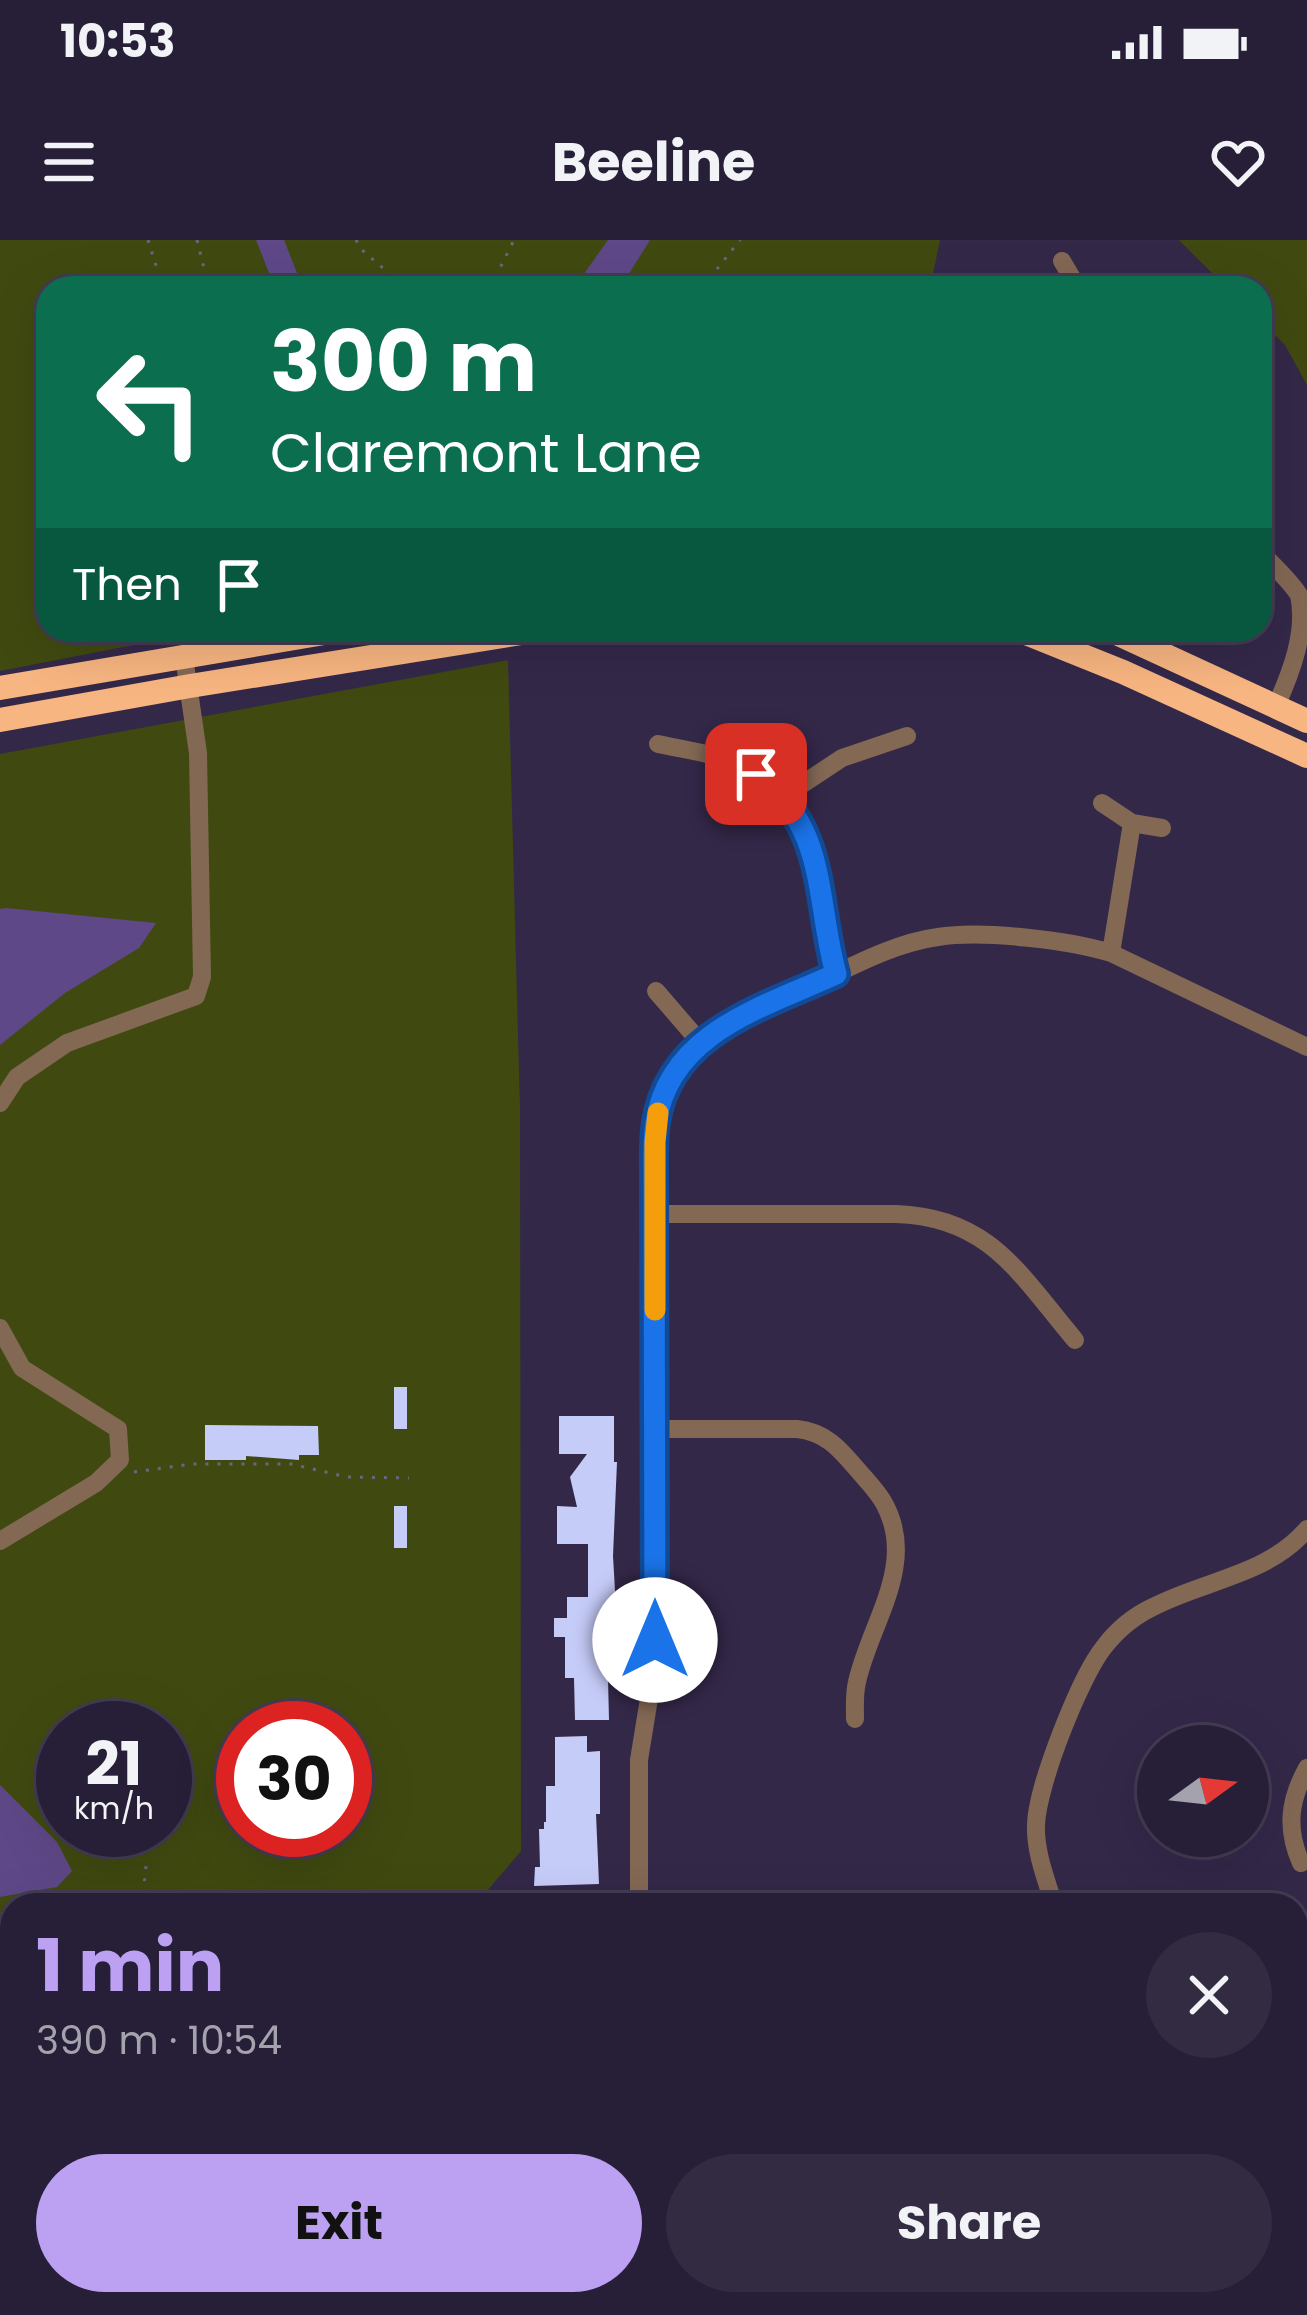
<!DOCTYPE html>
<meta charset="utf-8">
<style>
:root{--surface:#271e37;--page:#332b42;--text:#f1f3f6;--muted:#a4a2ad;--line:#433c52;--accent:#bca0f2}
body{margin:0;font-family:Poppins,sans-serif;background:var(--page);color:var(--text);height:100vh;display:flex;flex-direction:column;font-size:45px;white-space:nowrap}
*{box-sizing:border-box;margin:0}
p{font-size:39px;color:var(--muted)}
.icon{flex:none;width:66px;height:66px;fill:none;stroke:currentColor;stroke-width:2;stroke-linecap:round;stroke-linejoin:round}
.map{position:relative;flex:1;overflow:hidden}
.details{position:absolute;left:0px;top:1653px;width:1308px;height:423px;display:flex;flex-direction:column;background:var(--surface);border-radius:36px 36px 0 0;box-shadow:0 12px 48px #0002,0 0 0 3px var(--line)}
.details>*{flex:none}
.hud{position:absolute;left:36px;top:36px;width:1236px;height:366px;border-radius:36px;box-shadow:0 12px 48px #0002,0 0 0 3px var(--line);background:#0b6e4f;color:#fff;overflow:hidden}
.needle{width:78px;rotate:75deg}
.buttons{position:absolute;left:1137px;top:1485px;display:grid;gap:24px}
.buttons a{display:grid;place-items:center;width:132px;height:132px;border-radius:50%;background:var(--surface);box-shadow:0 12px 48px #0002,0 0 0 3px var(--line);font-size:60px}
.speed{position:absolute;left:36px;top:1461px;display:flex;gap:24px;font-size:60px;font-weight:700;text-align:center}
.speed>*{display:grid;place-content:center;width:156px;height:156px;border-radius:50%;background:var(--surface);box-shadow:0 12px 48px #0002,0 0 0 3px var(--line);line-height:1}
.speed small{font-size:30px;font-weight:400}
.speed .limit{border:18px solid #d22;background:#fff;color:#111}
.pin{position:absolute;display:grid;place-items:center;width:102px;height:102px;color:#fff;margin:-51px;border-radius:24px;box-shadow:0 6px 18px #0006}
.me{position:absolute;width:132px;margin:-66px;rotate:0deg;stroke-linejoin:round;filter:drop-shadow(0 0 9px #0008)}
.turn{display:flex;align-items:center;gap:42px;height:252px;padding:0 36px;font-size:54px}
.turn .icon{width:156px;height:156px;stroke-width:2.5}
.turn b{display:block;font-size:84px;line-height:102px}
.then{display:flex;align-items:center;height:114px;padding:0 36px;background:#0003;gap:24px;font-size:45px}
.round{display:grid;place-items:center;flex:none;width:126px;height:126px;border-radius:63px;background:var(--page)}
.head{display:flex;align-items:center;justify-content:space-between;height:204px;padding:0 36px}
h1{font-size:72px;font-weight:700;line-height:90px;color:var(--accent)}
.action{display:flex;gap:24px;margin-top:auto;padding:24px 36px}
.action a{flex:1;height:138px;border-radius:72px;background:var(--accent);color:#111;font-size:48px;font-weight:700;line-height:138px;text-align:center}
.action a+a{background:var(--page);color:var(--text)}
.status{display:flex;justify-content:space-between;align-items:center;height:84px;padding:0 60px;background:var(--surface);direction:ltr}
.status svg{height:33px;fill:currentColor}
header{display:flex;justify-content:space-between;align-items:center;height:156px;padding:0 36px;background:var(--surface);font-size:54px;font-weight:700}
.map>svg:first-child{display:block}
</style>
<div class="status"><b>10:53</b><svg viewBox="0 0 49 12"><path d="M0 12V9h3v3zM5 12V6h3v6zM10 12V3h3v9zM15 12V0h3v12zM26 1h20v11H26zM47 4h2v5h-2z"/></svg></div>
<header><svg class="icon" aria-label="menu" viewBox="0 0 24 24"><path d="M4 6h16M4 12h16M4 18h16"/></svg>Beeline<svg class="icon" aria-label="heart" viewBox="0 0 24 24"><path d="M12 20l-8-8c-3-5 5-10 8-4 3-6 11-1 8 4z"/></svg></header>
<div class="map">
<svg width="1307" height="2075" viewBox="0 0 1307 2075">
<rect width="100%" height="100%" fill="#342849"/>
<path fill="#404a10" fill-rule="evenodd" d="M0 0H940L930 48H48V390H211L0 431Z
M1179 0H1307V145L1285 105 1260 80V48H1227Z
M508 420 520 871 521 1611 475 1665H12V2064H35L33 2075H0V514ZM63 1488H165V1590H63ZM243 1488H345V1590H243Z"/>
<path fill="#5f4888" d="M256 0H284L303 48H275Z
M608 0H650L620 48H574Z
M0 669 6 668 156 683 139 708 65 753 0 805Z
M0 1545 57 1602 72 1631 57 1647 0 1657Z"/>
<path fill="#c6ccf8" d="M394 1147H407V1189H394Z
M559 1176H614V1222H617L613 1316 616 1368H620V1398H616V1438H608L609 1480H575L574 1438H565V1397H554V1378H567V1357H588V1304H557V1266L577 1267 570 1237 587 1214H559Z
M205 1185 318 1186 319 1215H299V1220L246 1216V1220H205Z
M394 1266H407V1308H394Z
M587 1496V1512L600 1511V1574H596L599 1644 534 1646 535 1627H540L539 1589H544V1582H546V1546H555V1497Z"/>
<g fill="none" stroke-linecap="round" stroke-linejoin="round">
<path stroke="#6e6481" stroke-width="3" stroke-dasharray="3 9" stroke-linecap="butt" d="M148 0 163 48
M197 0 209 48
M356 0 362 10 406 48
M490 48 514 0
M702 48 740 0
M134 1232 192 1224H291L347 1237 409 1238
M142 1665 146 1626
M0 1709 12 1707"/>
<path stroke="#836854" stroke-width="18" d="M1062 21 1078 48
M1260 311C1272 325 1289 339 1299 355 1307 392 1291 433 1276 466
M658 504C685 510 714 513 739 525 825 565 815 656 836 734
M783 557 842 518 907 496
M1102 563 1132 583 1162 588
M1111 713 1132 583
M656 751 700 802
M0 863 17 837 67 803 196 756 202 737 198 513 184 417
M654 974H896C990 977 1020 1035 1075 1100
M0 1088 22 1128 118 1189 120 1220 96 1243 0 1301
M655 1189H797C825 1192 839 1208 856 1228 866 1240 878 1251 885 1265 917 1326 870 1383 857 1442 854 1454 855 1467 855 1479
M1301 1623C1286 1589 1289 1561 1307 1528
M639 1665V1520L653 1434 655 1400 656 884C662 854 674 827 697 805 725 778 767 765 802 750 845 730 892 703 938 697 983 690 1068 700 1111 713L1307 807
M1054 1665C1046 1639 1035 1612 1036 1585 1037 1546 1080 1437 1104 1407 1117 1390 1134 1376 1153 1367 1205 1340 1268 1335 1307 1289
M1296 1857 1307 1854
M407 2064 408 2075
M640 2064V2075
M1175 2064 1179 2075
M152 2075V2064"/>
<path stroke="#f7b581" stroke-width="24" d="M1018 390 1123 432 1307 516
M1110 390 1307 481
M0 448 342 390
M0 480 190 446 540 390"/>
</g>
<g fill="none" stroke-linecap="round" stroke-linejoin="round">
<g stroke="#114b97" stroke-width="30">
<path id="route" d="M655 1400 654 938C654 920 653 900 656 882 670 792 764 767 836 734 815 657 828 587 756 534"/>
</g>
<use href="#route" stroke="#1a73e8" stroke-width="21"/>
<path stroke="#f59e0b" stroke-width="21" d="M655 1070V902L658 873"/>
</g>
</svg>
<div class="buttons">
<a><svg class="needle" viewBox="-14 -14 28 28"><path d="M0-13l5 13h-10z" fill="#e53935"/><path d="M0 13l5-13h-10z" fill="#a4a2ad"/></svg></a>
</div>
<div class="speed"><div>21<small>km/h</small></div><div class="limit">30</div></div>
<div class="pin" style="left:756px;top:534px;background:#d93025"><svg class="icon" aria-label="arrive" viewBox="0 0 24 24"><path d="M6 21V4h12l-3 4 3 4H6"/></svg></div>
<svg class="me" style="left:655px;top:1400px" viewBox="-20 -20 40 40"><circle r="19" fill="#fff"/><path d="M0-13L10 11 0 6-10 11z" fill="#1a73e8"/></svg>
<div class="hud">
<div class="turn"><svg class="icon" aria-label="left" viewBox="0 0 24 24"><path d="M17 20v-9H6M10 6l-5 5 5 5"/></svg><div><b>300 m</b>Claremont Lane</div></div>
<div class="then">Then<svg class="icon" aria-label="arrive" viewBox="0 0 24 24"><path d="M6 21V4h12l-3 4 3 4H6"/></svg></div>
</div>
<section class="details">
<div class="head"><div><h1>1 min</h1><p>390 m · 10:54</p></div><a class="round"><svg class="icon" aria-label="close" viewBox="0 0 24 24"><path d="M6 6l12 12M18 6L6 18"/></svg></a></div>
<div class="action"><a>Exit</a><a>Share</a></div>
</section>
</div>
